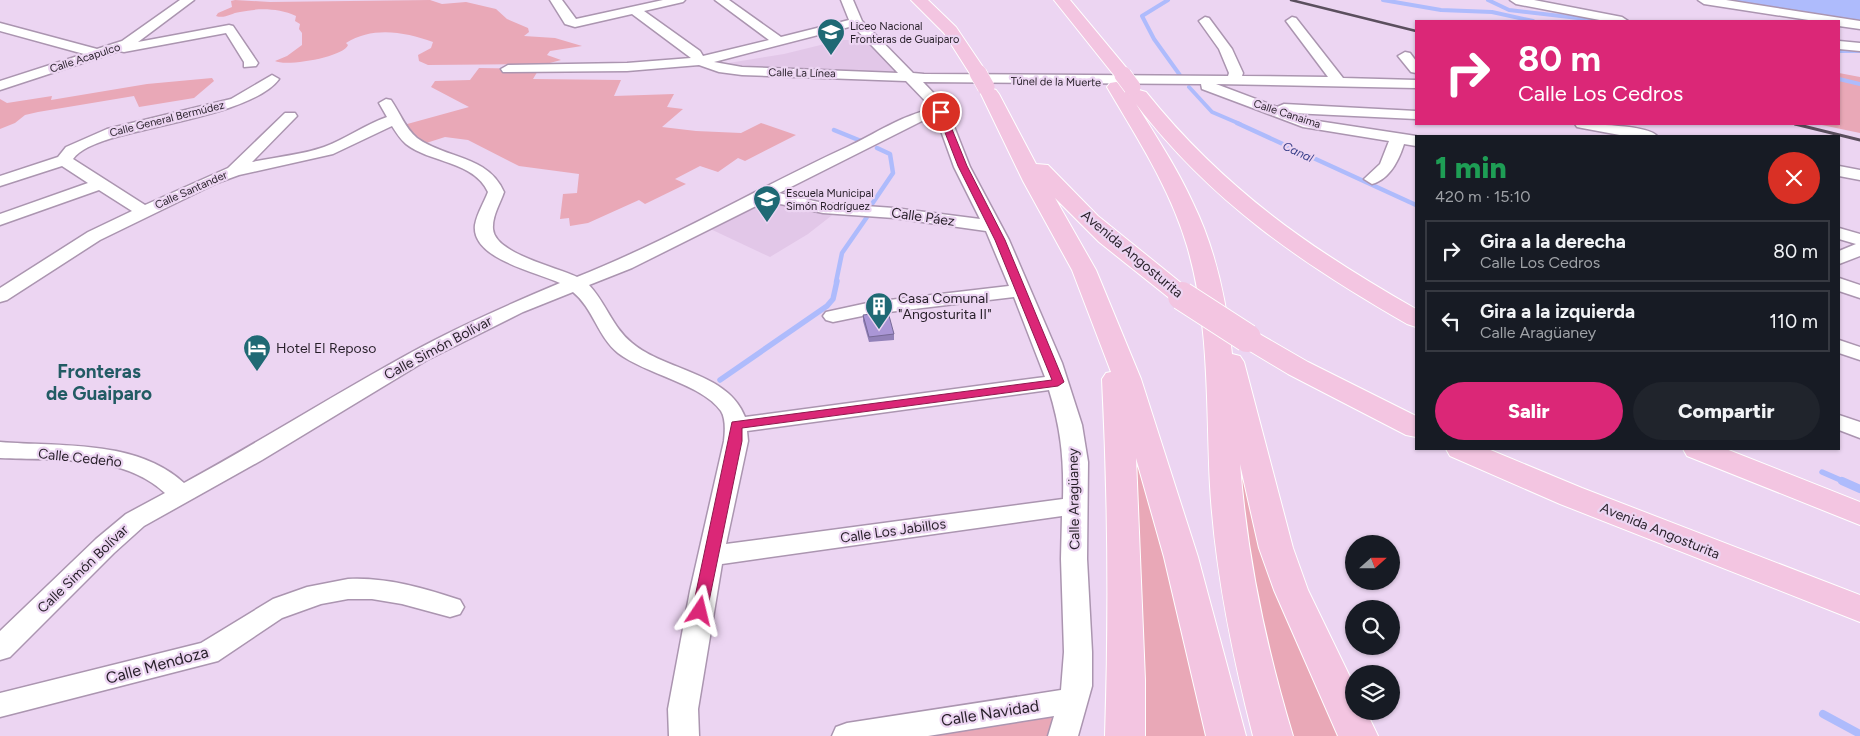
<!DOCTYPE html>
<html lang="es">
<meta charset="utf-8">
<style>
:root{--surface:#171b24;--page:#20242c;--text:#f1f3f6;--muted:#9ea1a6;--line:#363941;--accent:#db2777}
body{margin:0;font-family:Figtree,sans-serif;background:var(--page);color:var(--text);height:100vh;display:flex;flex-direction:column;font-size:19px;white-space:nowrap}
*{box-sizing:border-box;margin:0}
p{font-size:16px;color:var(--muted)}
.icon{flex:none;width:28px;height:28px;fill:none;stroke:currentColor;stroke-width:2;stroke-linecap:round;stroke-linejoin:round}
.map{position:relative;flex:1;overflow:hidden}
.sheet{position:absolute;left:1415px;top:135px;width:425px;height:315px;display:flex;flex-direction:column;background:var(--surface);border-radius:0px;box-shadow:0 1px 4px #0004}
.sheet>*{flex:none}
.hud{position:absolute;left:1415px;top:20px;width:425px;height:105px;border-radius:0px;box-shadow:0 1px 4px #0004;background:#db2777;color:#fff;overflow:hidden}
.needle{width:32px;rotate:69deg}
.controls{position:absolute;left:1345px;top:535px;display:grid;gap:10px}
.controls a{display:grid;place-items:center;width:55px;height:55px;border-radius:50%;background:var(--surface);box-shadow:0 1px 4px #0004;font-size:25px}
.pin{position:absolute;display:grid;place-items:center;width:42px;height:42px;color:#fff;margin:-21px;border:2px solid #fff;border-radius:50%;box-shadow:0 1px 5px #0007}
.me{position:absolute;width:55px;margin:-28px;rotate:10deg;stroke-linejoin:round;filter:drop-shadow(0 0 4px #0008)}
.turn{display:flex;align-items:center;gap:18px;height:105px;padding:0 20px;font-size:22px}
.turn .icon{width:65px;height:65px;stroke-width:2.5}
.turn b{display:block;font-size:35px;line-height:42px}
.round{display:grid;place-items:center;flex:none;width:52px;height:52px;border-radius:26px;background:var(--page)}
.summary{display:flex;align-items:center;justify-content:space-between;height:85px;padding:0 20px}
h1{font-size:30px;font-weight:800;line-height:38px;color:#1e9e55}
.button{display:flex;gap:10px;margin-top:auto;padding:10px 20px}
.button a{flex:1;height:58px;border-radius:30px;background:var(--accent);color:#fff;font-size:20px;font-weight:800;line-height:58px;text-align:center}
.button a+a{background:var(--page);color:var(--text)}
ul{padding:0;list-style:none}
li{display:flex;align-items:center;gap:15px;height:62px;margin:0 10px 8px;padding:0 10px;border:2px solid var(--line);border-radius:0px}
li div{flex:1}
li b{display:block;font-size:19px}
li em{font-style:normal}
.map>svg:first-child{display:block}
</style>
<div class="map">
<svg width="1860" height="736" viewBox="0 0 1860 736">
<rect width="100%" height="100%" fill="#ecd5f2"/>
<path fill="#e2c7e8" d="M841 40H875L906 76 710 66 784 54Z
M764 195 840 209 808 234 770 257 704 226Z"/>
<path fill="#e9a8b7" d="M235 0 270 2 430 0 442 4 466 2 496 9 507 19 528 28 529 32 524 36 555 38 582 46 550 51 547 55 561 60 546 64 428 65 419 61 418 55 431 48 433 42C405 32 373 26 346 43L348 45C344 57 286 67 275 61L287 56 302 45V33L299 29 300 24 295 21 296 16C278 8 258 8 240 12 231 13 225 19 216 16L218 13 232 7 231 1Z
M479 68 539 69 533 79 621 80 614 96 674 94 667 107 683 109 662 127 696 131 741 133 761 123 796 135 745 161 738 158 718 172 700 166 675 179 686 184 645 204 639 200 588 223 570 226 569 218 560 219 563 194 577 193 579 174 519 166 468 140 445 137 420 145 400 126 469 107 431 87 435 81 470 80Z
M1839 73 1860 77V133L1817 124H1839Z
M212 78 214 81 194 98 139 107 134 96 38 112 25 115 15 123 0 129V99L7 103 52 96 51 100 147 84Z
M1127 379 1226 736H1125Z
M1237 384 1254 460 1343 694 1370 736H1273L1236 575Z
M1074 700 1063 736H847Z"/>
<path fill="#aebbfc" d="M1713 0H1860V23Z"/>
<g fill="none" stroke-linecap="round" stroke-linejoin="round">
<path stroke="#aebbfc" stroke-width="4" d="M1168 0 1142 16 1154 39 1182 78
M1383 0 1441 10 1492 12 1533 21
M1488 0 1509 10 1604 21
M1839 51H1860
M1839 79 1860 84
M1189 87 1212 112 1240 124"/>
<path stroke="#aebbfc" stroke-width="4.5" d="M1237 123 1416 205
M834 130 861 141
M872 204 893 173 890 154 877 148
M836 282 842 253 867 217"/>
<path stroke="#aebbfc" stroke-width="5.5" d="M720 380 827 306 833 299 837 281
M1822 472 1845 482"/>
<path stroke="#aebbfc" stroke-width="8" d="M1842 481 1860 489
M1823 714 1860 734"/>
<g stroke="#ab95b0" stroke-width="3">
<path id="street" d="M180 0H194L138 42 229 25 233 26 258 63 256 66 244 67V62L226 33 124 52 119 51 0 90V81L84 54 0 31V23L97 49 122 41Z
M550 0H562L576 19 663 0H685L683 2 644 11 700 51 703 56 769 40 715 0H729L781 37 849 20 841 0H853L862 21 913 73 924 74 1228 76 1229 73 1219 49 1199 21 1205 17 1209 18 1232 49 1243 73 1242 76 1328 77 1286 21 1292 17 1296 18 1343 78 1416 80V88L1216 84 1277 107 1284 104 1416 111V119L1292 113 1311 120 1416 136V146L1404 144C1399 160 1390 179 1372 184L1364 179 1380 164 1389 141 1303 127 1202 89 1201 84 923 82 946 106 970 167 1009 240 1062 363 1082 425 1088 462 1087 559 1092 652V686L1078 736H1048L1054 716 928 736H832L836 727 847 723 1061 690 1064 652 1061 559 1062 516 722 564 698 709 699 736H669L668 709 690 591 724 441C725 432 726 419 721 411 702 384 645 374 618 353 598 337 593 308 573 292L523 312 427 360 262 460 144 526 114 553 10 657 0 660V631L96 539 126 514 165 493C122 453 55 461 0 458V442C60 447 136 439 184 483 261 441 335 394 412 352 459 326 510 304 560 283 537 272 471 259 475 225 477 213 484 203 488 192 474 161 430 163 406 144 400 139 396 132 392 126L333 154 239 175 217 183 100 240 7 300 0 302V288L88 232 132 211 99 190 0 225V214L88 183 62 166 0 186V176L58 157 66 147 107 129 231 99 272 75 279 79C254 113 149 125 106 140 95 144 80 149 73 159L145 205 228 168 285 113H295L297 116 252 162C275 157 301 155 324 147 346 139 364 125 387 117L379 103 386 99 391 100C400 113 405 128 417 138 446 159 488 155 504 192 500 204 492 216 493 229 495 254 557 267 577 277 670 240 756 189 847 147 875 134 902 115 933 109L906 81 742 75 719 72 699 65 627 71 503 72 501 69 508 65 627 63 691 58 632 14 575 27 565 24ZM853 26 898 73 742 67 714 62ZM936 117 954 167 980 219 894 208 823 203 779 193 924 120ZM766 201 823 213 894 218 986 231 1009 286 872 302 826 312 823 316 826 320 833 322 872 314 1014 297 1045 377 745 417C728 372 665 371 632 343 613 328 606 303 589 285L632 268ZM1049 390C1061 429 1064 459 1063 499L726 544 748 441 747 431Z
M1510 0H1534L1622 17 1628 21H1605L1516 4Z
M1698 0H1726L1860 21V29L1839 26V21H1815L1704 4Z
M1839 41 1860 43V51L1839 49Z
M1405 52 1410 53 1416 61V73L1411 72 1398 56Z
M1575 124C1589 124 1649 125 1657 136H1625L1582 128 1577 127Z
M1839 166 1860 170V180L1839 176Z
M1839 228 1860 234V256L1839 264V251L1856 244 1839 239Z
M1839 278 1860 285V298L1839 291Z
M1839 340 1860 347V360L1839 353Z
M1839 415 1860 422V438L1839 430Z
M348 579C386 577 424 588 460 600L464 607 460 614 450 617 402 604 372 599H348L321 604 282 618 218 661 0 717V693L201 643 273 599 307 587Z"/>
</g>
<g stroke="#fff" stroke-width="2">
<path id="highway" d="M911 0H928L956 27 987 73 984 77H972L944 33Z
M1054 0H1070L1129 71 1132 75 1129 79H1117Z
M1116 82 1122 83 1130 95 1139 90 1146 92C1224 189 1309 248 1416 309V327L1407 324C1301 263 1211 202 1136 104 1156 136 1177 168 1193 203 1216 250 1227 303 1232 354L1240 356 1244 362 1293 548 1308 590 1354 685V711H1366L1378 736H1338L1274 590 1259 548 1240 464C1247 557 1266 647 1293 736H1253C1232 654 1215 571 1210 486 1206 406 1210 324 1187 246 1170 188 1137 138 1107 87L1110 83Z
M990 88 996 90 999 94 1036 164 1048 165 1098 216 1191 291 1195 296 1191 301 1182 304 1173 301 1099 242 1055 198 1096 270 1141 379 1198 557 1246 736H1206L1164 557 1136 458 1145 680V736H1105C1109 617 1108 498 1102 379L1106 373 1111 372 1072 270 1023 181 981 94 984 90Z
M1247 330 1256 332 1308 362 1416 416V437L1406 435 1288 374 1238 344 1234 338 1238 332Z
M1446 449H1488L1582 488 1860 595V622L1560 504 1450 456Z
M1683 449H1726L1860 502V525L1687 456Z"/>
</g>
<use href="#street" fill="#fff" fill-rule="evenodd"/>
<use href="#highway" fill="#f3c5e1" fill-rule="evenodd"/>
<path stroke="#5b4f5e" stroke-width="2.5" d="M1291 0 1416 31
M1795 124H1797"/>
<path stroke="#5b4f5e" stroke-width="3" d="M1795 124 1860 140"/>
<g stroke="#fff" stroke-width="18" stroke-linecap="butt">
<path id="highway-bridge-far1" d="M978 73 986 87
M1123 75 1132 87"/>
</g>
<g stroke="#fff" stroke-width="30" stroke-linecap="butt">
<path id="highway-bridge" d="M1182 296 1247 338"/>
</g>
<use href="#highway-bridge-far1" stroke="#f3c5e1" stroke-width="17"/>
<use href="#highway-bridge" stroke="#f3c5e1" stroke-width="28"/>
</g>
<path fill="#9281b8" d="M863 315 894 334V340L869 342 863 321Z"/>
<path fill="#aa96d6" stroke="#776996" d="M888 312 894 334 869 337 863 315Z"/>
<path fill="#db2777" stroke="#8e194d" d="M941 109 945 112 967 166 1005 240 1064 382 1058 386 742 428V441L707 611 705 615H694L692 611 732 422 1052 380 995 240 958 166 937 112Z"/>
<defs>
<g id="school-pin" transform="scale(1.4375)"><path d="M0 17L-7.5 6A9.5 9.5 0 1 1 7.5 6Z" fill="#1f6974" stroke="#ecd5f2"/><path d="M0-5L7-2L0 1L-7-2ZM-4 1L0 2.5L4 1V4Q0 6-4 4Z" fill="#fff"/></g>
<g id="building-pin" transform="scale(1.4375)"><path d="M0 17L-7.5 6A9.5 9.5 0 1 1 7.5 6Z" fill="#1f6974" stroke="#ecd5f2"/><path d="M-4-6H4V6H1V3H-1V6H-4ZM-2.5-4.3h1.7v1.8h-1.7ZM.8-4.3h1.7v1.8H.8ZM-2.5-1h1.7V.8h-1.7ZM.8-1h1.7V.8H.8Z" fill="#fff"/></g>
<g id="hotel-pin" transform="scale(1.4375)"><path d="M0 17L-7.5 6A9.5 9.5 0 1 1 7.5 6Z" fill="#1f6974" stroke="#ecd5f2"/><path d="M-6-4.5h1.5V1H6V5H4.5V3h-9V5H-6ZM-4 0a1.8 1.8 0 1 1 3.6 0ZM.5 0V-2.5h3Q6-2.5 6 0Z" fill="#fff"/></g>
</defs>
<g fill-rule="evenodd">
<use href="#school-pin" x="831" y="32"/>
<use href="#school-pin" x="767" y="199"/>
<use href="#building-pin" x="879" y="306"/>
<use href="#hotel-pin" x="257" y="348"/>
</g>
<g text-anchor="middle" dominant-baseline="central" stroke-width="4.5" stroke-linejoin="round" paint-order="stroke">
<g font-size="11" fill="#271f29" stroke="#ecd5f2" text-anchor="start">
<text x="850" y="26">Liceo Nacional<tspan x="850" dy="13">Fronteras de Guaiparo</tspan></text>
<text x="786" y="193">Escuela Municipal<tspan x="786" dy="13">Simón Rodríguez</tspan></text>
</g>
<g font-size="11" fill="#271f29" stroke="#ecd5f2">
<text transform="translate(85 58) rotate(-18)">Calle Acapulco</text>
<text transform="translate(802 73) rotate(1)">Calle La Línea</text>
<text transform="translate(1056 82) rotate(1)">Túnel de la Muerte</text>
<text transform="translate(1287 114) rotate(18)">Calle Canaima</text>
<text transform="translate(167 119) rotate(-14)">Calle General Bermúdez</text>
<text transform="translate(191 190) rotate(-24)">Calle Santander</text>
</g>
<g font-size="12" font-style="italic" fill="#373d88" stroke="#ecd5f2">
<text transform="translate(1298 152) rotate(25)">Canal</text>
</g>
<g font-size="14" fill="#271f29" stroke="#ecd5f2">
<text transform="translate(923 217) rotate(8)">Calle Páez</text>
<text transform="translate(1132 254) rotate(40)">Avenida Angosturita</text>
<text transform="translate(438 348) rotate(-28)">Calle Simón Bolívar</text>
<text transform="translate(80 458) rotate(6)">Calle Cedeño</text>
<text transform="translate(1074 499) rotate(-91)">Calle Aragüaney</text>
<text transform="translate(893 531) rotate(-8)">Calle Los Jabillos</text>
<text transform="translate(1660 531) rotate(22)">Avenida Angosturita</text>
<text transform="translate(83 569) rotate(-44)">Calle Simón Bolívar</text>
</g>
<g font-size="14" fill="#271f29" stroke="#ecd5f2" text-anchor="start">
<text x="898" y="298">Casa Comunal<tspan x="898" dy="16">"Angosturita II"</tspan></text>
<text x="276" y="348">Hotel El Reposo</text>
</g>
<g font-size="16" fill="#271f29" stroke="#ecd5f2">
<text transform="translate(157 665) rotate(-15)">Calle Mendoza</text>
<text transform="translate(990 713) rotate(-9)">Calle Navidad</text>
</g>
<g font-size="19" font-weight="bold" fill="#225b64" stroke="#ecd5f2">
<text x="99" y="371">Fronteras<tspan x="99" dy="22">de Guaiparo</tspan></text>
</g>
</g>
</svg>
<div class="controls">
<a><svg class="needle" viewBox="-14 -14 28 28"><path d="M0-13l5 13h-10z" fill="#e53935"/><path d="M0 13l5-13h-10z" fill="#9ea1a6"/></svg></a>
<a><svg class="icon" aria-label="search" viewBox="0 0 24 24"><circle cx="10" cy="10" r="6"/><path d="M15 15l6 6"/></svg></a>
<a><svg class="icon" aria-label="layers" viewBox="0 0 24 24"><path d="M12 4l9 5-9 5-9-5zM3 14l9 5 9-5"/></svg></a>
</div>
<div class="pin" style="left:941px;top:112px;background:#d93025"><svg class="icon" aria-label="arrive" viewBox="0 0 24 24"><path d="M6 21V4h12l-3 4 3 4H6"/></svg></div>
<svg class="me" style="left:700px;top:611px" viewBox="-20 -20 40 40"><path d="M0-17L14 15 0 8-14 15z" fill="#db2777" stroke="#fff" stroke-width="4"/></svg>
<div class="hud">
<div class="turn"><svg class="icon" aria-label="right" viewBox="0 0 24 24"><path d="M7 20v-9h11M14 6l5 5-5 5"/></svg><div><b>80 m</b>Calle Los Cedros</div></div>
</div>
<section class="sheet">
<div class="summary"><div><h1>1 min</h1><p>420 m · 15:10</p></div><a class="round" style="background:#d93025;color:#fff"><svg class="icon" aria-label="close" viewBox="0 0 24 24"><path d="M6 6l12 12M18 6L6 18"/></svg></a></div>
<ul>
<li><svg class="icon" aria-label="right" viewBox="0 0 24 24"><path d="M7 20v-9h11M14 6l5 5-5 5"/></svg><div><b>Gira a la derecha</b><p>Calle Los Cedros</p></div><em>80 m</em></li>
<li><svg class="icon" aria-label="left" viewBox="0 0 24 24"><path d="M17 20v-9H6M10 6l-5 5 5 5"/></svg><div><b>Gira a la izquierda</b><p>Calle Aragüaney</p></div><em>110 m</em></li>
</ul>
<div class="button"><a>Salir</a><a>Compartir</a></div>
</section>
</div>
